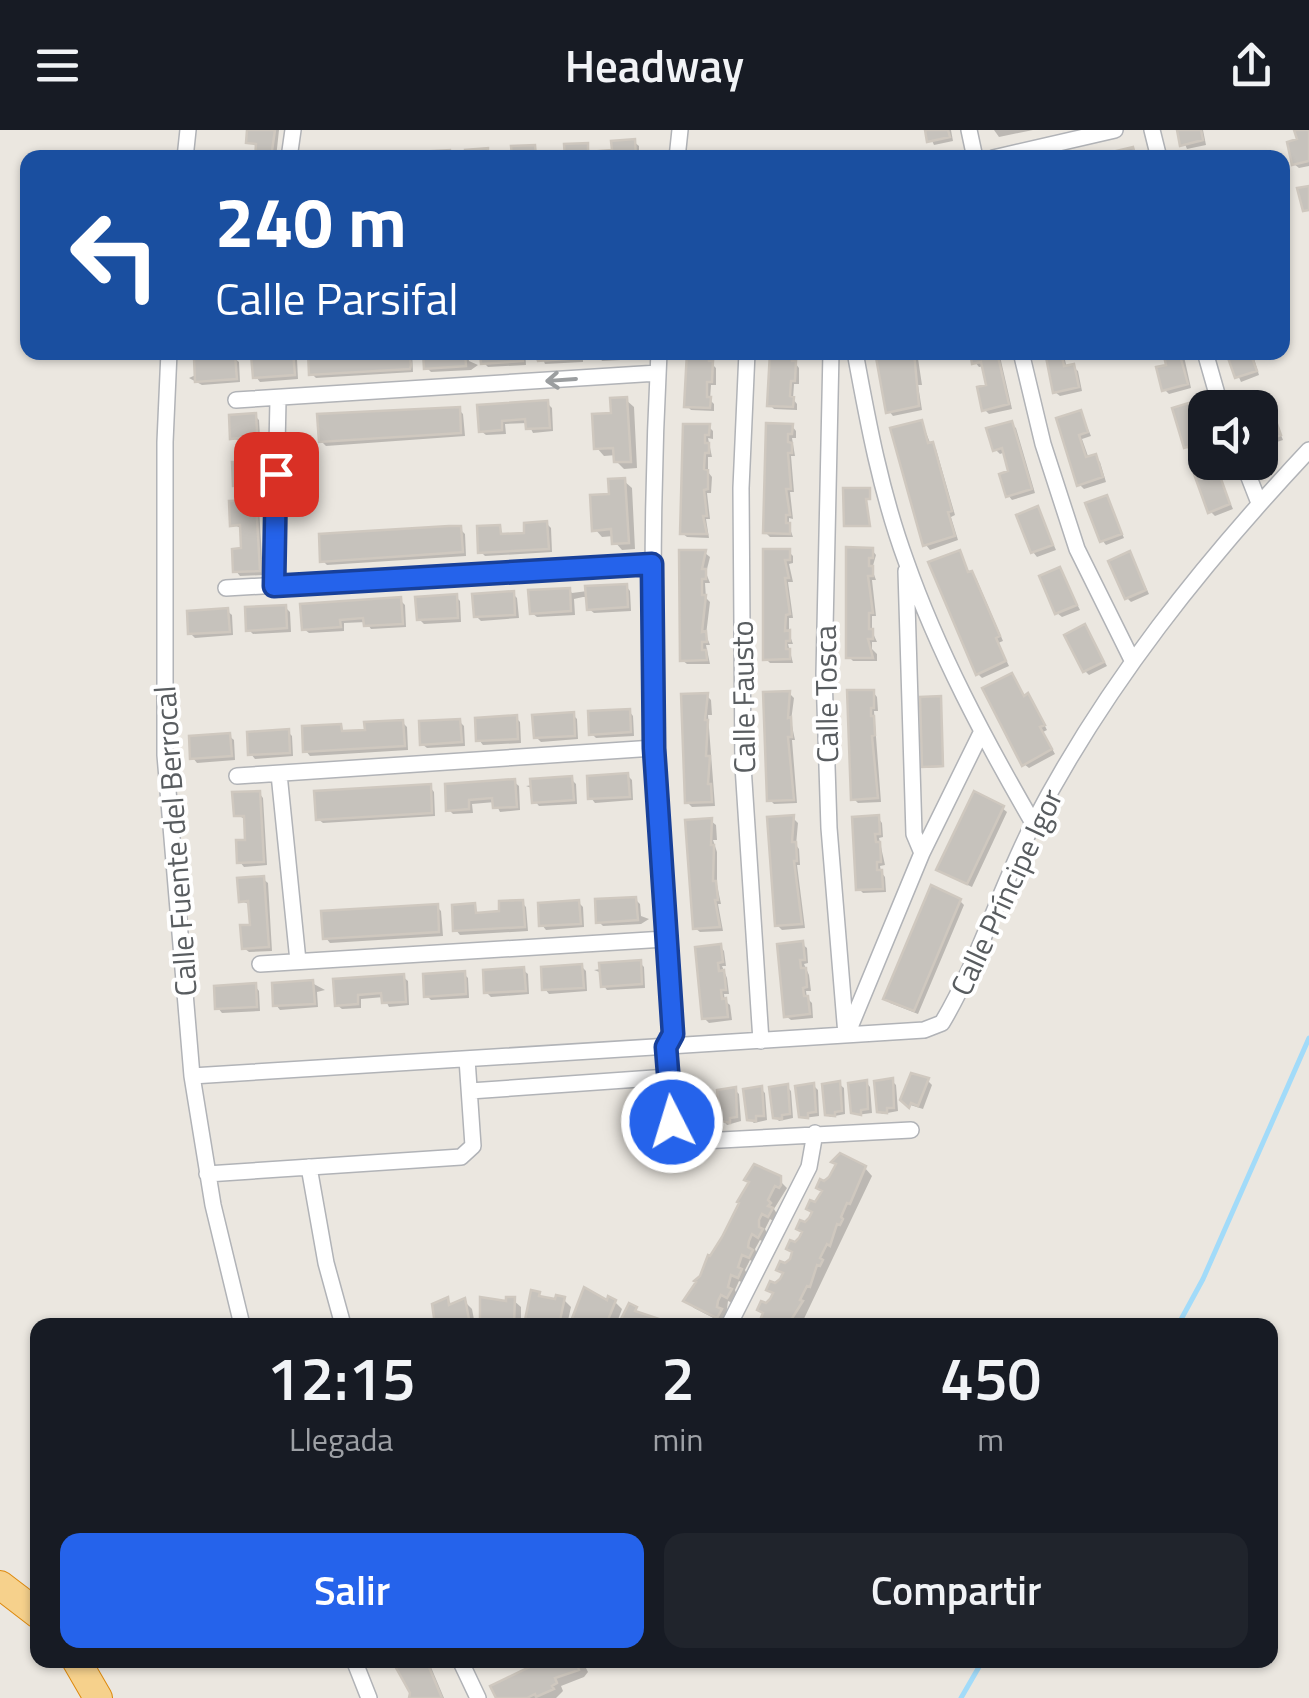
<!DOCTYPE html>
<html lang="es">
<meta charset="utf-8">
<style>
:root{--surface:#171b24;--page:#20242c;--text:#f1f3f6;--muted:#9ea1a6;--accent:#2563eb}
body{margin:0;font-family:"Titillium Web",sans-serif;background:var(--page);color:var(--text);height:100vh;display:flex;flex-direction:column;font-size:38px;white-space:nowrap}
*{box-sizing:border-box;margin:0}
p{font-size:32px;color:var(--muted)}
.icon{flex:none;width:55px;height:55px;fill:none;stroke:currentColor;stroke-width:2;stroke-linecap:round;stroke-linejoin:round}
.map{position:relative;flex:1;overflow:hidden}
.drawer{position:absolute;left:30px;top:1188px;width:1248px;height:350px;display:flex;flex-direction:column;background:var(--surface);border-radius:20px;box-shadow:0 2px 8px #0004}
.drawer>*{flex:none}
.banner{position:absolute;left:20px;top:20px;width:1270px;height:210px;border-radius:20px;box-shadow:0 2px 8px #0004;background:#1a4fa0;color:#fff;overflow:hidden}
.controls{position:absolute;left:1188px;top:260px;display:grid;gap:20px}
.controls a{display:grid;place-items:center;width:90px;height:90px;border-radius:20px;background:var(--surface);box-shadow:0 2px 8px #0004;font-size:50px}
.pin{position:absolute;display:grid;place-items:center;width:85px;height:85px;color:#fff;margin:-42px;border-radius:20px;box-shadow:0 5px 15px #0006}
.me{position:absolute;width:110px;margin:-55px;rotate:355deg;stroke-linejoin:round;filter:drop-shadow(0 0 8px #0008)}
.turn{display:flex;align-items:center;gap:35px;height:210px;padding:0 30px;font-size:45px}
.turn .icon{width:130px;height:130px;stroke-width:2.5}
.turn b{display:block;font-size:70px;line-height:85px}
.eta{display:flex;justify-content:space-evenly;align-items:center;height:170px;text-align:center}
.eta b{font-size:60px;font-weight:600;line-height:70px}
.action{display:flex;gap:20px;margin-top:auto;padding:20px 30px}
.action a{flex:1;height:115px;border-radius:20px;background:var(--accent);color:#fff;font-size:40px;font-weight:600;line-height:115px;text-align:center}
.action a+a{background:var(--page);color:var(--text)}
header{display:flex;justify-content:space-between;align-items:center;height:130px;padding:0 30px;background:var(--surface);font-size:45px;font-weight:600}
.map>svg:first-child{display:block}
</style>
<header><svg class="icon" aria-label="menu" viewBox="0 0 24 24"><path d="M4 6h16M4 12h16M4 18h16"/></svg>Headway<svg class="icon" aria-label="share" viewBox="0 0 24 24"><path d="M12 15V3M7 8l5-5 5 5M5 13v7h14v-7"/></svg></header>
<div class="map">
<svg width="1309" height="1568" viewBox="0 0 1309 1568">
<rect width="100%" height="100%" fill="#ebe7e0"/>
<path fill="#0003" d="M250 0H279L276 28H257L258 17 249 12Z
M927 0H951L953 11 934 15Z
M994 0H1033L999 7Z
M1179 0H1203L1206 15 1187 19Z
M1297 0H1309V36L1299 38 1294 34 1300 11Z
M634 12 639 16V28H568L587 15 591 24 614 23Z
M372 222H412L413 242 316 248 311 243Z
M426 222H468L469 231 478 235 471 240 431 242 427 238Z
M483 222H525L526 235 488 237 484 233Z
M540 222H583V232L545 234Z
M597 222H640V229L602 231Z
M689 222H715L713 235 716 238V255H711L710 270 714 274V281L691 280 687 276Z
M772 222H798L796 234 799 238V254H794L793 269 797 274V280L774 279 770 275Z
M878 222H917L922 255H918L922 280 893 286 889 281Z
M972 222H999L1012 279 989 284 984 279 989 257 984 236 979 237 975 232Z
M1046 222H1063L1067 238 1073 237 1078 241 1082 261 1060 266 1055 262Z
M1165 222H1183L1191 258 1169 264 1164 259 1169 237Z
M1228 222H1252L1259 245 1241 252Z
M292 225 297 229 298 249 260 252 256 247Z
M234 228 239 232 240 252 202 255 189 248Z
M1266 269 1283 310 1265 316 1260 310Z
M626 270 634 277 637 338 624 339 616 331V325L604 326 597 318 614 285Z
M547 273 552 278 553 301 533 303 528 293 505 294 506 304 486 305 481 301 480 277Z
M1194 276 1205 317 1191 321 1186 317Z
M459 280 463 284 465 306 326 316 321 311Z
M1081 283 1091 306 1082 309 1089 329 1095 327 1100 332 1106 352 1084 359 1079 354 1059 289Z
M255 286 259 290 263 358 240 359 236 355 244 334 243 312 232 308Z
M922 293 931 315 936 319 955 385 951 387 958 410 930 420 926 415Z
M1011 294 1016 298 1035 363 1012 370 1008 365 1011 343 1005 322 1000 324 995 319Z
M685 296 709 297 713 301V309L708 308 712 327H708V342L712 347 711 363H707L710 389H706L709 408 687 407 682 403Z
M768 296H792L796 301V308H792L795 326H791L794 362H790L793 389 789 388V396L793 407H770L765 402Z
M1215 338 1233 379 1215 386 1210 381Z
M624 351 632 358 635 419 622 420 615 412 614 406 602 407 595 399 612 366Z
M1107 368 1124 408 1106 415 1102 410Z
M255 372 259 377 263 445 240 446 236 441 244 421 243 399 232 394Z
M1038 379 1056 420 1037 427 1033 422Z
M547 394 551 398 552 422 485 426 481 422 499 397 504 406 527 405Z
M460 399 465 404 466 426 327 435 323 431Z
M848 420H872L876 425 872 439 876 450H872L876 486H872V501L877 512H872V519L877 524V531H853L849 527Z
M765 422H789L793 426V433L789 434 793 452H788L793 488H789V503L793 514H788L793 533H770L766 529Z
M705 423 710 427 706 443 710 453H705L706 468 710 472 706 505 710 515H706L710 534H687L682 530Z
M959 423 970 444 976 448 1003 511 998 513 1009 536 982 548 978 544Z
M1130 424 1149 464 1131 472 1127 468Z
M1060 440 1080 480 1062 487 1057 483Z
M626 456 630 461 631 481 594 483 589 479 588 467H583L574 469 575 485 537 487 532 483 569 460 572 463Z
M513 464 517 468 519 488 481 491 476 486Z
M456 467 460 471 461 492 424 494 419 489Z
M400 470 405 475 406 497 371 499 366 492 344 493V501L309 503 304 499Z
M285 477 290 482 291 502 253 504 248 499Z
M227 481 232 485 233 505 195 508 190 503Z
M1085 497 1107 536 1089 545 1085 541Z
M1012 546 1025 568 1032 571 1047 600 1043 602 1055 624 1029 638 1024 634Z
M873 562 877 567 878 581H874L881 672 858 673 853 668Z
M789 563 794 568 791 591 795 610H792L797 673 774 674 770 670Z
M707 566 711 570 712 585H708L715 676 692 677 687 672Z
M940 569 944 637 926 638 924 636Z
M629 581 633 586 634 606 596 608 592 604Z
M573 585 577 589 578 609 541 612 536 607Z
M516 588 520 592 521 613 483 615 479 610Z
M459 591 464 596 465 616 427 618 422 614Z
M402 592 407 597 408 620 310 626 306 621 340 596 345 604 367 602Z
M288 602 292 606 293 626 255 629 251 624Z
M229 606 234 610 235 630 197 633 193 628Z
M628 646 632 650 633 670 595 673 591 668Z
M571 649 576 654 577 674 539 676 535 671 534 659 526 656Z
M514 652 519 656 520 680 500 682 495 672 472 674 473 683 453 684 449 680 447 656Z
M430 657 434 662 435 686 323 693 318 689Z
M259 663 263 668 267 735 244 737 240 732 248 712 247 690 237 685Z
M1002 678 1007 682 972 757 944 744 939 740Z
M793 688 798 693 796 715 799 719 800 735H797L805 798 782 800 777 795Z
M878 688 882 693 883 707 879 708 885 735 880 736 881 742 885 747 886 762 863 763 859 759Z
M711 691 716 695 717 710H713L717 722V755L721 774H718L723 801 700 802 695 798Z
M263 749 268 753 272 821 249 822 244 818 253 797 251 775 241 771Z
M635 769 640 774 641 786 649 789 641 794 603 796 599 792Z
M960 771 964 775 918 884 890 873 886 868Z
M522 773 526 777 528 801 460 805 456 800 474 776 479 785 502 784Z
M579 773 583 777 584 797 546 800 542 795Z
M437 777 441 781 443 806 330 813 326 808Z
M802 814 807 818 808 833 804 834 809 845 811 861H806L807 868 812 873 813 888 791 890 786 886Z
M720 816 724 821 726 836H722L727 848 729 864H724L725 871 730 875 732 890 709 893 704 888Z
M640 833 644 837 645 858 607 860 603 855 602 843 594 840Z
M582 837 586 841 587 861 549 864 545 859Z
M523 840 528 844 529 864 491 867 486 862Z
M464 844 468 848 469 868 431 870 427 866Z
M403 847 408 851 409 875 389 877 384 867 361 869V878L342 879 337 875 336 851Z
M312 853 325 860 317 862 318 877 280 880 276 875Z
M255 856 259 861 260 881 222 883 218 878Z
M892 951 896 955 898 981 882 984 878 979Z
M928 951 932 955 923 979 907 974Z
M866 952 870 957 872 983 856 985 852 980Z
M839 954 844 958 845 984 830 987 826 982Z
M813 955 818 960 819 986 804 988 799 984Z
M787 957 791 961 793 988 779 991 775 987Z
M761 959 765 963 767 990 754 993 749 989Z
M735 960 739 964 741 991 727 995 723 990Z
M709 962 713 966 715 993 701 996 697 992Z
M865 1038 872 1046 801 1195H752L762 1192 765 1185 760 1180 763 1173 772 1172 775 1165 769 1159 785 1145 782 1133 791 1131 795 1115 804 1104V1094L814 1083 815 1074Z
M780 1051 787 1058 774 1079 779 1087 776 1093 770 1089 765 1099 769 1108 766 1113 760 1110 755 1119 759 1129 757 1134 750 1130 745 1140 749 1148 746 1154 739 1151 735 1160 738 1168 735 1174 728 1171 725 1194 694 1178 687 1171 742 1073Z
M539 1164 544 1169H563L571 1177 567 1195H526Z
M447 1169 454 1177 464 1171 472 1179 475 1195H438Z
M513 1170 521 1177V1195H483Z
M615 1172 622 1179 616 1195H579Z
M401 1530H428L444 1568H412Z
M549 1530H582L588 1542 584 1547 561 1556 563 1561 556 1568H499Z"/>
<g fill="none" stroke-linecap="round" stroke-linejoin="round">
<path stroke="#a2dbf9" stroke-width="5" d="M1178 1195 1203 1149 1309 908
M961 1568 983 1530"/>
</g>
<path fill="#c6c2bc" stroke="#cfc8bf" stroke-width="2.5" d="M247 0H275L271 28H255L256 14 246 13Z
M925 0H948L950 7 927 12Z
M1177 0H1201L1203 10 1180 16Z
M1294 0H1309V31L1292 35 1287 12 1297 9Z
M635 9 636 28H565L564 14 588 13V22L612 20 611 11Z
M535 15 536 28H493L512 26 511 16Z
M1133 17 1136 28H1109L1108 23Z
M488 18V28H465V20Z
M450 20 451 28H334V27Z
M1309 56V80L1303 81 1297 58Z
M293 222 295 245 253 248 251 225Z
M308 222H409L411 235 410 239 309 245Z
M423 222H465L466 236 424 239Z
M480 222H522L523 228V231L481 234Z
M580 222V228L538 231 537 228 538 222Z
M594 222H637V225L595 228Z
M687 222H709V231H713L712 252H707V267H711L710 278 684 277Z
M770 222H792V231H796L795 251H791L790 266 794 267 793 277 767 276Z
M875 222H914L919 276 886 283Z
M970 222H997L1009 274 982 281 977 257 986 255 981 232 972 234Z
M1045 222H1061L1064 236 1074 234 1079 257 1053 263Z
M1163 222H1179L1188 254 1162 261 1156 237 1166 235Z
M1226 222H1250L1257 241 1235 248Z
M235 225 237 249 195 252 194 228Z
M1267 266 1281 305 1260 313V278H1246L1245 274Z
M627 267 631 332H614L613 318 594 319 592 284 611 283 610 268Z
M548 270 550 298 526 299 525 289 502 291V300L479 302 477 275Z
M1195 271 1205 312 1184 318 1172 278Z
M460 277 461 303 319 312 317 284Z
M1081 280 1088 302 1079 305 1086 327 1096 324 1103 347 1077 356 1056 288Z
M256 283 260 354 233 356 232 332H241L240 308 230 309 229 285Z
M922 290 928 313 933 312 952 381 948 382 955 406 923 416 890 298Z
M1012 291 1032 359 1006 367 999 344 1008 341 1002 318 993 321 986 298Z
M766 293 793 294 792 304H788V312L792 313V323H788L791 359H786L790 385H786V393H790V404L763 403Z
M683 294H710L709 305H705V313H709V323H705L704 339 708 340V359L704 360 707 386H703L707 404H680Z
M1216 335 1230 374 1208 383 1194 344Z
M625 348 629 413 612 414 611 399 592 401 590 365 609 364 608 349Z
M843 358H870V369H866L870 396H844Z
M1107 365 1122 404 1100 412 1085 373Z
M256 370 260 441 233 442 232 419 241 418 240 395 230 396 229 371Z
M1038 376 1053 415 1031 423 1016 385Z
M547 391 549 419 478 423 477 396 500 395 501 404 524 403V393Z
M449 396H461L463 422 320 432 319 404Z
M846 417 873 418V428H869V436H873V446H868L873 483H869V499H873V509H868L873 528H846Z
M763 419H790V430H785L789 448H785L790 484 786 485 785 501 790 500V511H786V519H790V529L763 530Z
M679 420H706L702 439H706V449H702V465H706L702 502 706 501 707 512H702V520H706L707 530 680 531Z
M960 420 968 442 972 441 1000 506 996 508 1006 531 976 545 928 432Z
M1130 421 1146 460 1125 469 1108 431Z
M1060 437 1077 475 1055 484 1039 446Z
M627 454 628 477 587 480 585 456Z
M570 458 571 481 530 484 528 460Z
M514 461 515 485 474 487 472 464Z
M457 464 458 488 417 490 415 467Z
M401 467 403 494 364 496 363 488 340 490 341 497 302 500 300 474Z
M286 475 287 498 246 501 245 477Z
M228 478 230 502 188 504 187 481Z
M1085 494 1104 532 1083 542 1064 505Z
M1012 543 1024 566 1028 563 1045 595 1040 597 1052 619 1022 636 982 558Z
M847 560H874V578H871V586H874L875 605 872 606 878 668 851 670Z
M790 561 788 588 791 587 792 607H788L794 670 767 671 763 562Z
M708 563 705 590H708L706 626H710L708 654H711L712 672 685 673 681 564Z
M941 566 943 636 922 637 920 567Z
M630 579 631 602 589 605 588 581Z
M574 582 575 606 534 608 532 585Z
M517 585 518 609 476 611 475 588Z
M460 589 462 612 420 615 419 591Z
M403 590 405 616 303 622 302 596 341 594 342 601 365 600 364 592Z
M289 599 290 623 248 625 247 602Z
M230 603 232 626 190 629 189 606Z
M628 643 630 667 588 669 587 646Z
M572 646 574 670 532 673 530 649Z
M515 649 517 677 493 678 492 668 469 670V679L446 681 445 654Z
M431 654 432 683 316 690 314 661Z
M260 661 264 732 237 733 236 710H245L244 686H234L232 662Z
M974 661 1004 676 967 754 936 740Z
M794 685 792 712H796L797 731H794L802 794 775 796 767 687Z
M879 685 880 704H875L876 712H880L881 732H877V740H882L883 759 856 760 852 687Z
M712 688 711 715H714L713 751H716L718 770H715L720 797 693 799 685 690Z
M264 746 269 817 242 819 240 795H250L248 771 239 772 237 748Z
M931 755 961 769 914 881 883 869Z
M636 767 638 790 596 793 595 769Z
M523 770 525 797 453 801 452 775 475 773 476 783 499 781V771Z
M579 770 581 794 539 796 538 773Z
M438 774 439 802 323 809 321 781Z
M803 811 805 830H800L801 838H806L807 857 803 858 804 866H808L810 884 784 887 777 814Z
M721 814 723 832 718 833 719 841 724 840 726 860H721L722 869 726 868 728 887 702 889 695 817Z
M641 830 642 854 601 857 599 833Z
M582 834 584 858 542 860 541 837Z
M524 837 526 861 484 863 483 840Z
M465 841 466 864 424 867 423 844Z
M404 844 406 872 382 873 381 863 358 865V874L335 876 333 849Z
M313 850 315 874 273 876 272 853Z
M256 853 257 877 215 879 214 856Z
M911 943 929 948 918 976 911 973 909 978 900 970Z
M893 948 894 978H887V983L877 982 874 951Z
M867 950 868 979 861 980V985L851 983 848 953Z
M840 951 842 981 835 982V986L825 985 822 954Z
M814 953 816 982 808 983V988L799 987 795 956Z
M788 954 790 984 782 985V989L773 988 769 957Z
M762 956 764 986H756V991L747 990 743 959Z
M736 957 737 987 730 988V993L721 991 717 960Z
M709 959 711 989H704V994L694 993 691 962Z
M840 1023 866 1036 850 1074 847 1073 841 1087 843 1089 840 1095 837 1094 830 1116 827 1114 820 1128 823 1130 820 1136 817 1135 810 1157 807 1156 800 1170 803 1171 791 1190 792 1195H749L751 1191 756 1193 760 1190 763 1183 757 1180 761 1171 766 1173 770 1169 773 1163 766 1160 770 1151 775 1153 780 1149 783 1143 776 1140 780 1131 785 1133 790 1129 792 1122 786 1119 790 1110 795 1112 799 1108 802 1102 796 1099 800 1090 805 1092 809 1088 812 1082 806 1079 810 1070 815 1072 822 1061 816 1058 820 1049 824 1051 829 1047 836 1034 831 1032Z
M754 1034 781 1046V1055L779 1058 775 1056 768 1070 771 1073 768 1076 773 1078 768 1087 762 1084 759 1090V1097L763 1099 758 1108 752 1104 749 1111 748 1117 753 1120 749 1128 742 1125 738 1137 742 1139 738 1148 731 1145 728 1157 732 1159 727 1168 721 1165 718 1171 717 1177 722 1179 717 1188 683 1171 696 1152 694 1151 700 1146 708 1125 710 1126 722 1107 739 1073 737 1072 749 1052 744 1050Z
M584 1157 607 1170 608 1166 616 1170 606 1195H577L571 1191Z
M531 1160 540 1162 539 1166 555 1169 556 1165 565 1167 559 1195H524Z
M448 1167 449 1175 465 1168 470 1195H435L432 1174Z
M480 1167 506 1171V1167H515L514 1195H480Z
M629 1173 637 1177 635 1181 659 1189 656 1195H618Z
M396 1530H426L442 1568H409L410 1563 395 1536 398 1534Z
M544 1530H580L583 1535 578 1537 579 1540 555 1548 557 1553 552 1556 554 1559 536 1567 535 1564 527 1568H496L490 1556Z"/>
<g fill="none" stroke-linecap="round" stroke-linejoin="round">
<g stroke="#b1b3b7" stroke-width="18">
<path id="street" d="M969 0 975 28
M1152 0 1159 28
M185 28 188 0
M289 28 293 0
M677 28 680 0
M993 28 1115 0
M169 222 165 312V625L192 946 213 1075 242 1195
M659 222C647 454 654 673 673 904 660 930 667 979 678 1007L702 1011 911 1000
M747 222 741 358 743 636 761 911
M831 222 824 544 829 698 846 905
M855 222C868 293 881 363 906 431 938 522 985 610 1033 693
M1021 222 1043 314 1077 419 1132 530
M1205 222 1221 278
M236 270 658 243
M1243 332 1259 373
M906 441 914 704 922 723
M274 456 278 270
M226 458 652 434
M279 644 298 831
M237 646 654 618
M260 834 665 809
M848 902 922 723 981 603
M192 946 924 900 942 893C980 829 1000 757 1034 692 1106 554 1203 433 1309 320
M470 961 668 947
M309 1037 326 1133 343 1195
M207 1044 461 1027 473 1016 467 929
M729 1195 809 1037 815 1003
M354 1530 369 1568
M460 1530 478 1568"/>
</g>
<g stroke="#dd890d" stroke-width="30">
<path id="highway" d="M0 1455 38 1484
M76 1530 98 1568"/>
</g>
<use href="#street" stroke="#fff" stroke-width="15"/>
<use href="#highway" stroke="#f6d18c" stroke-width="28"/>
</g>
<defs><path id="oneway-shaft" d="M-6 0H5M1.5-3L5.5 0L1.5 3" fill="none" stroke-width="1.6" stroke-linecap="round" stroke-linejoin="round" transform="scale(2.5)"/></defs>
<use stroke="#9b9ea0" href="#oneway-shaft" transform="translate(561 250) rotate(176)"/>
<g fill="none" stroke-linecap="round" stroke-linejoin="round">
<g stroke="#184099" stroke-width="25">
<path id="route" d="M276 344 274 456 652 434 654 618 673 904 666 917 672 992"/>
</g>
<use href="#route" stroke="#2563eb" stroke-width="18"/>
</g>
<g text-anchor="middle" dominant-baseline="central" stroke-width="8" stroke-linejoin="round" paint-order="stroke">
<g font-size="30" fill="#595d60" stroke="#fff">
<text transform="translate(826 564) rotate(-91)">Calle Tosca</text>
<text transform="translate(743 567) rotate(-91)">Calle Fausto</text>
<text transform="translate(175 711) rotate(-94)">Calle Fuente del Berrocal</text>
<text transform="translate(1006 762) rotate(-65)">Calle Príncipe Igor</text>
</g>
</g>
</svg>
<div class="controls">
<a><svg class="icon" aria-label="sound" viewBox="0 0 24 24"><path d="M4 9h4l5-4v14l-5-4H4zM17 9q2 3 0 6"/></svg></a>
</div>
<div class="pin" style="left:276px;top:344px;background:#d93025"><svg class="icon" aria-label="arrive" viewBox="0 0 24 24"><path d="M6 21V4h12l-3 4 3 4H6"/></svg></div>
<svg class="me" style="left:672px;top:992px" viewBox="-20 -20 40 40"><circle r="17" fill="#2563eb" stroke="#fff" stroke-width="3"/><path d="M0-11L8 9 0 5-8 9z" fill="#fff"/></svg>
<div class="banner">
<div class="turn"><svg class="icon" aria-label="left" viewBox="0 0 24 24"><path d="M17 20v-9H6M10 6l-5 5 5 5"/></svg><div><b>240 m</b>Calle Parsifal</div></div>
</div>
<section class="drawer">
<div class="eta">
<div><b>12:15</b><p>Llegada</p></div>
<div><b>2</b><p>min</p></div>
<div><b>450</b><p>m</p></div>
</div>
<div class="action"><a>Salir</a><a>Compartir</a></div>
</section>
</div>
